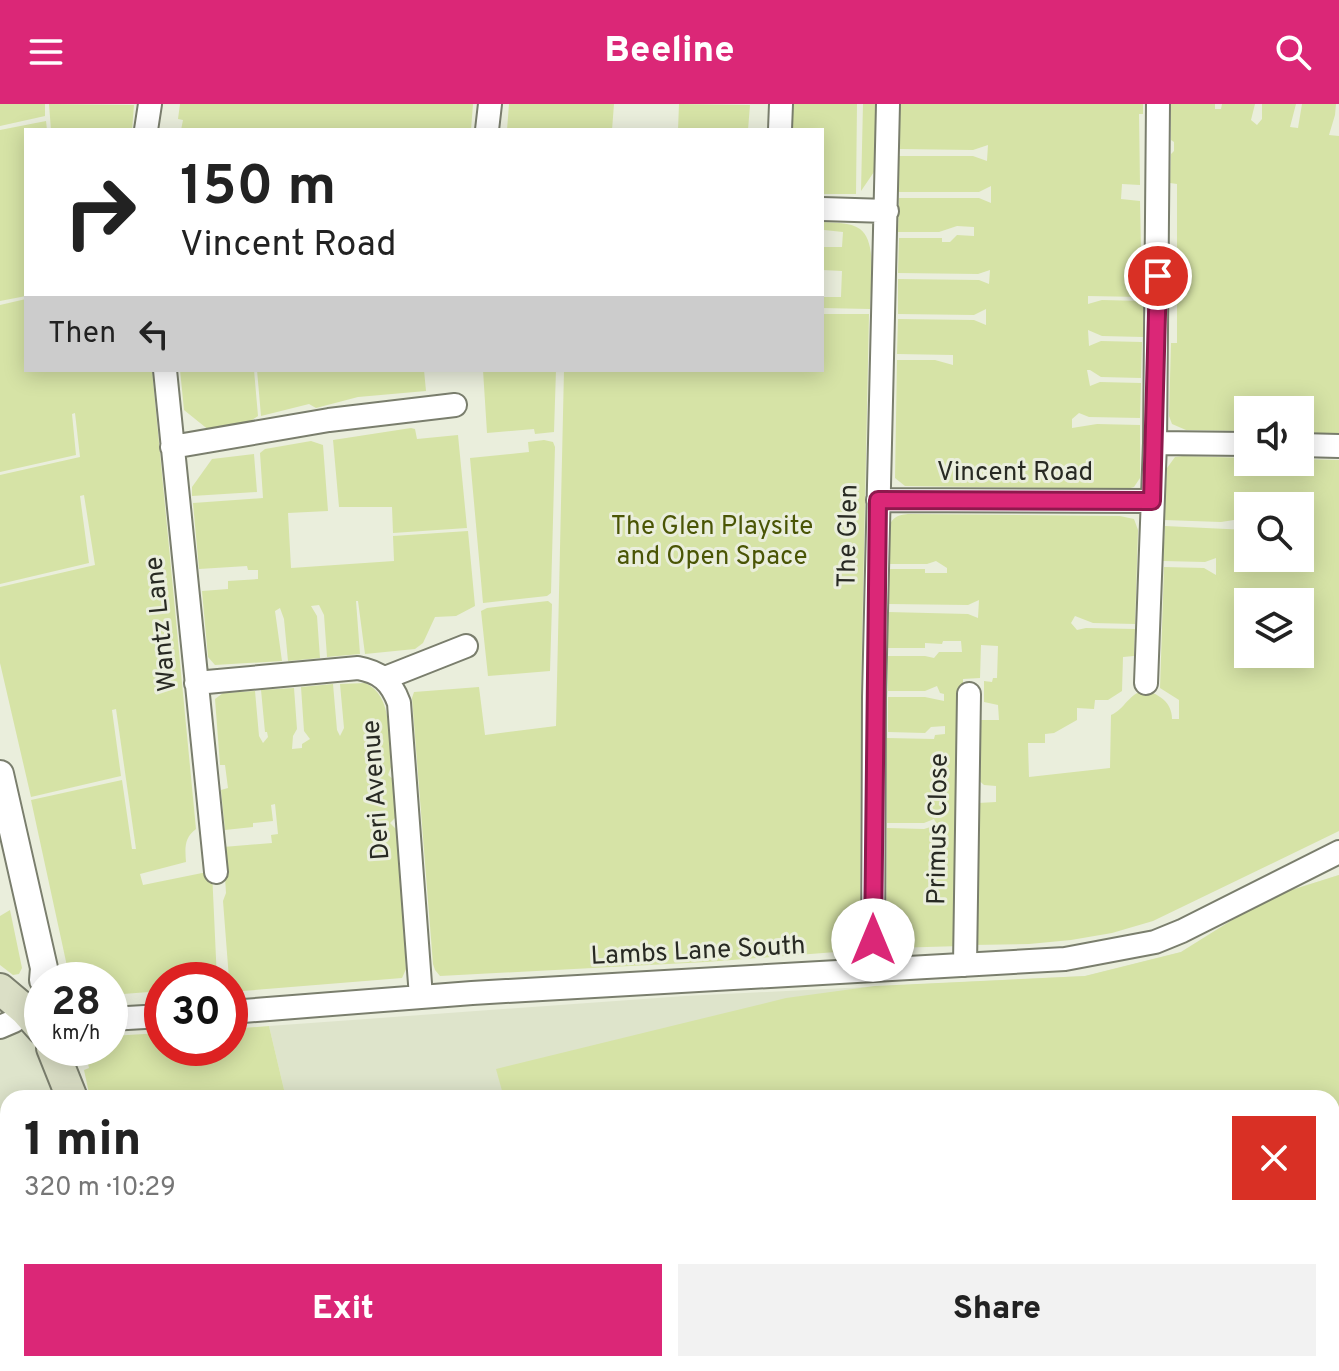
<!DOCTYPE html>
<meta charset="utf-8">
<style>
:root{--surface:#fff;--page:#f2f2f2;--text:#222;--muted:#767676;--accent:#db2777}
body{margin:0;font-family:Overpass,sans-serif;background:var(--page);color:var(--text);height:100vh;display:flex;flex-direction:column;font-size:30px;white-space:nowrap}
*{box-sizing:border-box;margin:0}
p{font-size:26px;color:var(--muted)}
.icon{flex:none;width:44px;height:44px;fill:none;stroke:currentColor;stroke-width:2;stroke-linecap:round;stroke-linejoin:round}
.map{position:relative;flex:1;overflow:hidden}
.sheet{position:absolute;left:0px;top:986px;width:1340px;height:282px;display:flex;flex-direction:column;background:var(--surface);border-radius:24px 24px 0 0;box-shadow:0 4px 20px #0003}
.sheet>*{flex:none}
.top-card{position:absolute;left:24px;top:24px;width:800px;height:244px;border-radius:0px;box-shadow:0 4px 20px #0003;background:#fff;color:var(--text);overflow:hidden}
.tools{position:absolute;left:1234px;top:292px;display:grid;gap:16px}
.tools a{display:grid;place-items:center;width:80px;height:80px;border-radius:0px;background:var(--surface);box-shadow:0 4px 20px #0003;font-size:40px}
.speed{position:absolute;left:24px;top:858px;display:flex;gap:16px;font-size:40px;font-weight:700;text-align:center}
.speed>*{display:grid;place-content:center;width:104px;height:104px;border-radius:50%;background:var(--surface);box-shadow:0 4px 20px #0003;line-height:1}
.speed small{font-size:20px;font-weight:400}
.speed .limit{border:12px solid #d22;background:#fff;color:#111}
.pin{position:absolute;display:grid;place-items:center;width:68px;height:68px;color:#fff;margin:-34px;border:4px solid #fff;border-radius:50%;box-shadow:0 2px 8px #0007}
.me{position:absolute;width:88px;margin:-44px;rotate:0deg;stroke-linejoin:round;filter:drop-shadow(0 0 6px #0008)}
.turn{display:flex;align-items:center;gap:28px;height:168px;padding:0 24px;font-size:36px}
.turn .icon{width:104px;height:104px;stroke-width:2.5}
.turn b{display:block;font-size:56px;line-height:68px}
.then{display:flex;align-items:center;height:76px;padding:0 24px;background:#0003;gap:16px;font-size:30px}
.round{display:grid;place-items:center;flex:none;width:84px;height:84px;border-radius:0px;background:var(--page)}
.summary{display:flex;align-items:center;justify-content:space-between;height:136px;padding:0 24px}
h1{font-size:48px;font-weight:800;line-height:60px}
.button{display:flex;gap:16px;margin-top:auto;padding:16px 24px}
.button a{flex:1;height:92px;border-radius:0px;background:var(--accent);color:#fff;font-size:32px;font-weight:800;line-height:92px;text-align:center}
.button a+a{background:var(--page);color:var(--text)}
header{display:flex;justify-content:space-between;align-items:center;height:104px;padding:0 24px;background:var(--accent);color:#fff;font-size:36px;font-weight:800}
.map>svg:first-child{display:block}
</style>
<header><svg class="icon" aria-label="menu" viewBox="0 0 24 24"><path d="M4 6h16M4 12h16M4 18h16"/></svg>Beeline<svg class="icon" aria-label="search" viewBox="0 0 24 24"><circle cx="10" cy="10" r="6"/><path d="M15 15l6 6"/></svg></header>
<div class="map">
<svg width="1339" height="1267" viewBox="0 0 1339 1267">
<rect width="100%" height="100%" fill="#eaeedc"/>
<path fill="#dee4cb" d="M1339 771V1267H350L348 1260H1332V994H286L269 922 685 892 1085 872 1181 848 1269 793Z
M28 927 46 956 57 994H8V1017L0 1019V932Z"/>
<path fill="#d6e3a6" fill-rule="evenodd" d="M0 0H45V12L0 22Z
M49 0 134 1 132 26H51Z
M180 0H473L471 26H181L183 16 178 15Z
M509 0H614L612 26H507Z
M679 0 750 1 748 26H678Z
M791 0H857L856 90H822V26H790Z
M863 0H877L876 65 861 87Z
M900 0H1143V10H1139L1140 81 1122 80 1121 95 1140 97 1142 193 1088 192V200L1102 196 1143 197V233L1102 232 1088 226 1089 242 1101 237 1142 238 1141 274 1101 273 1090 266H1087L1090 282 1100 278 1141 279 1140 314 1089 313 1079 309 1072 315V324L1097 320 1140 321V374L1134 383 1127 385 905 382 895 374 897 256H935L953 261V251L897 250 898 215 974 216 986 221V205L974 211 898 210V175L979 176 989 180 990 166 978 170 898 169 899 134H942V138H950L957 131 974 132V123L957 122 939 128H898L899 94H979L991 99V82L979 88H899V52H973L987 57 988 41 973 46 899 45Z
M1171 0H1215V5H1221L1222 0H1255L1251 16 1257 21 1262 15V0H1296L1290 23 1298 24 1302 0H1336L1335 11 1329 31 1339 32V330L1300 328V306H1248V327L1186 326 1172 320 1169 312 1171 239H1177V80L1170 79 1171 50 1174 47V38L1171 36Z
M46 17 47 26H26V192L0 197V26Z
M822 118C834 119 850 118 860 125 878 138 870 184 870 205L822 204V193H841L842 167 822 166V143H842L843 128 824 126Z
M26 195V266H152L196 725C184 734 185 744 186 758L140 770 143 781 212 767 217 876H162V887L110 891V876H70L31 696 122 676 132 745H136L116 605 112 606 121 672 31 693 0 559V483L95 461 84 391 80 392 89 459 0 480V371L80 353 75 309 72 310 76 351 0 368V201Z
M822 210H869L861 587 860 829 858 841 849 847 706 858 440 872 435 866 433 860 412 594 414 588 479 583 485 631 556 622 564 266H822Z
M180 266H254L258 312 243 322 210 327 184 306Z
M257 266H424L426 287 358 293 316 304 309 300 261 312Z
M483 266H556L554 328 535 330 534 325 487 329Z
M411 324 415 325 417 335 458 331 467 424 393 429 392 403H339L333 336Z
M544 336 553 338 555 343 551 489 547 492 483 499 470 354 529 348 528 338Z
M311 337 323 341 328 407 288 409 291 464 394 457 393 432 468 427 475 502 456 512 435 513 423 539 415 545 365 550 358 497H356L360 550 327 553 324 511 319 501 311 502 317 512 320 554 288 557 284 515 280 504 275 507 282 557 215 561 208 553 202 487 228 485V477L258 475V466H248L247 462 199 465 193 399 263 394 260 349 265 345Z
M254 350 257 388 192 392V383L212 355Z
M1183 352 1247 354V367L1262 371 1263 358H1300V355L1339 356V727L1153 817 1112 829 1071 836 1029 840 971 841 978 699 996 698V682L984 681 975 673 976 616H999L998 601 984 598V577L992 578 993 574H997L998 542 981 541 980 574 963 575 961 842 893 844 886 836 887 724 924 725 937 721 934 715 924 719H887V634L934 635 935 631 945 630V622L931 623 925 629 888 628V593H925L944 597V590L940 589 937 582 925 587H888V552H925L934 554 939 548H962L961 537H943L942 540 925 539V544H888V508L968 510 978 514 979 496 968 501 889 500V465H925V469H947V464L936 457 927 460H888L889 422C893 413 898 411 908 410L1120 412 1134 415 1138 426 1135 520 1093 519 1075 512 1071 519 1077 526 1086 524 1135 525 1134 552 1123 553 1122 587 1108 596H1095L1094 605 1077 604V616L1054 629 1045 630V639H1028L1029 673 1110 664 1111 611C1128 605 1133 575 1160 593 1168 598 1172 606 1172 615H1179V596L1160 584 1164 463 1204 464 1216 471V454L1205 458 1163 457 1165 422 1247 426V414L1221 418 1164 416 1167 364 1175 353ZM1248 402H1300V454H1248ZM1248 498H1300V550H1248Z
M548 497 552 500 550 567 488 572 481 507 487 504Z
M365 579C394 591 388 637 391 663L388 671 394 676 395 714 390 719 397 726 406 865 402 874 230 888 223 797 226 789 223 743 272 739 271 731 278 730 275 700 271 701 273 717 253 719V723L225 726 221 686 228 684 225 661H220L215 595 223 589 255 587 259 632 263 639 268 633 267 628H265L261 586 294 584 297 625 293 632 292 645 302 644V640L310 635 304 627 301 583 333 580 337 626 340 632 344 624 340 580Z
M1339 771V1267H834L863 1260H1332V994H504L496 965 786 894 875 882 1085 872 1181 848 1269 793Z
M10 806 22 864 19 870 13 871 0 861V812Z
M269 922 286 994H90L84 966 89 964 84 944H110V932L162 929V944H230V925Z
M8 1057V1260H102L103 1267H7L4 1256 1 1257 3 1267H0V1059Z"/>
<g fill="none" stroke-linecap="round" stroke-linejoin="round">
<g stroke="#7a7e6d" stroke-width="26">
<path id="minor" d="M146 26 150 0
M487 26 490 0
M780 26 781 0
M822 105 887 107
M165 266 216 768
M1155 339 1248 340
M1300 341 1339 342
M172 343 329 316 455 301
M878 396 1152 397
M385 574 466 542
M196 579 358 564C380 568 391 577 399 599L421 893
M1146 579 1155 339 1158 0
M965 861 969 590
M873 866 874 593 888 0
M230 908 472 889 1065 855 1155 838 1182 827 1339 748
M110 915 162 912
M0 923 14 917 25 906"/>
</g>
<g stroke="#7a7e6d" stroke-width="30">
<path id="tertiary" d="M0 670 44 864 43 876"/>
</g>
<g stroke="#7a7e6d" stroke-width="34">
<path id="secondary" d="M0 885 25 906 42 925
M52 944 72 994
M133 1260 134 1267"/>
</g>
<use href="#minor" stroke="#fff" stroke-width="22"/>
<use href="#tertiary" stroke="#fff" stroke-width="26"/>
<use href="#secondary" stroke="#dbdfc6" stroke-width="30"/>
</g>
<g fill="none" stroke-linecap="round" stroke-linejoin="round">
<g stroke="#8e194d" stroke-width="20">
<path id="route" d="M873 836 878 396 1152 397 1158 172"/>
</g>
<use href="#route" stroke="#db2777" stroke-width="14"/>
</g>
<g text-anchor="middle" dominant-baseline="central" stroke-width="6" stroke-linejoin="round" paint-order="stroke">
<g font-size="26" fill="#282a23" stroke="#eaeedc">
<text x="1015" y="369">Vincent Road</text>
<text transform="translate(849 432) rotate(-89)">The Glen</text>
<text transform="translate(162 520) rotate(-96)">Wantz Lane</text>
<text transform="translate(377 686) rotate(-94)">Deri Avenue</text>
<text transform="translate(939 725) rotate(-89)">Primus Close</text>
<text transform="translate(698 848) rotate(-3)">Lambs Lane South</text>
</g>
<g font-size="26" fill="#4a5505" stroke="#eaeedc">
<text x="712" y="423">The Glen Playsite<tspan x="712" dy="30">and Open Space</tspan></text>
</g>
</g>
</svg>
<div class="tools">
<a><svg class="icon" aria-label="sound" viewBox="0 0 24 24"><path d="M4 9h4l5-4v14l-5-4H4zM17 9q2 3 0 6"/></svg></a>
<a><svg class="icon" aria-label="search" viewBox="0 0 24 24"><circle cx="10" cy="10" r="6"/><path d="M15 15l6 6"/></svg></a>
<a><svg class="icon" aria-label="layers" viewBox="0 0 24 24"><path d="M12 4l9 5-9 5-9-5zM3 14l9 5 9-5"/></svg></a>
</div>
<div class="speed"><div>28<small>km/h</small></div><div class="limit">30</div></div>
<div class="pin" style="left:1158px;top:172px;background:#d93025"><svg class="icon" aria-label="arrive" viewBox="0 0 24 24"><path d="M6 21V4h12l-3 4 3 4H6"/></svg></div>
<svg class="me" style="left:873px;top:836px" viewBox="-20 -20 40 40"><circle r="19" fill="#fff"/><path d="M0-13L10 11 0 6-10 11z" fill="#db2777"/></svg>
<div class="top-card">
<div class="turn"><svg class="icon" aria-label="right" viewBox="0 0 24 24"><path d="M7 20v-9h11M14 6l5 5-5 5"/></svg><div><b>150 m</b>Vincent Road</div></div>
<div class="then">Then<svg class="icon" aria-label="left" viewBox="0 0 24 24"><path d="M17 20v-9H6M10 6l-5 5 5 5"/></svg></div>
</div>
<section class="sheet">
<div class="summary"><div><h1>1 min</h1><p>320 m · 10:29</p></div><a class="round" style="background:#d93025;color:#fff"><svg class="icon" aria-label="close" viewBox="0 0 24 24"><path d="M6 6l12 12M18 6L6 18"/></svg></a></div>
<div class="button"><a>Exit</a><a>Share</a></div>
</section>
</div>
